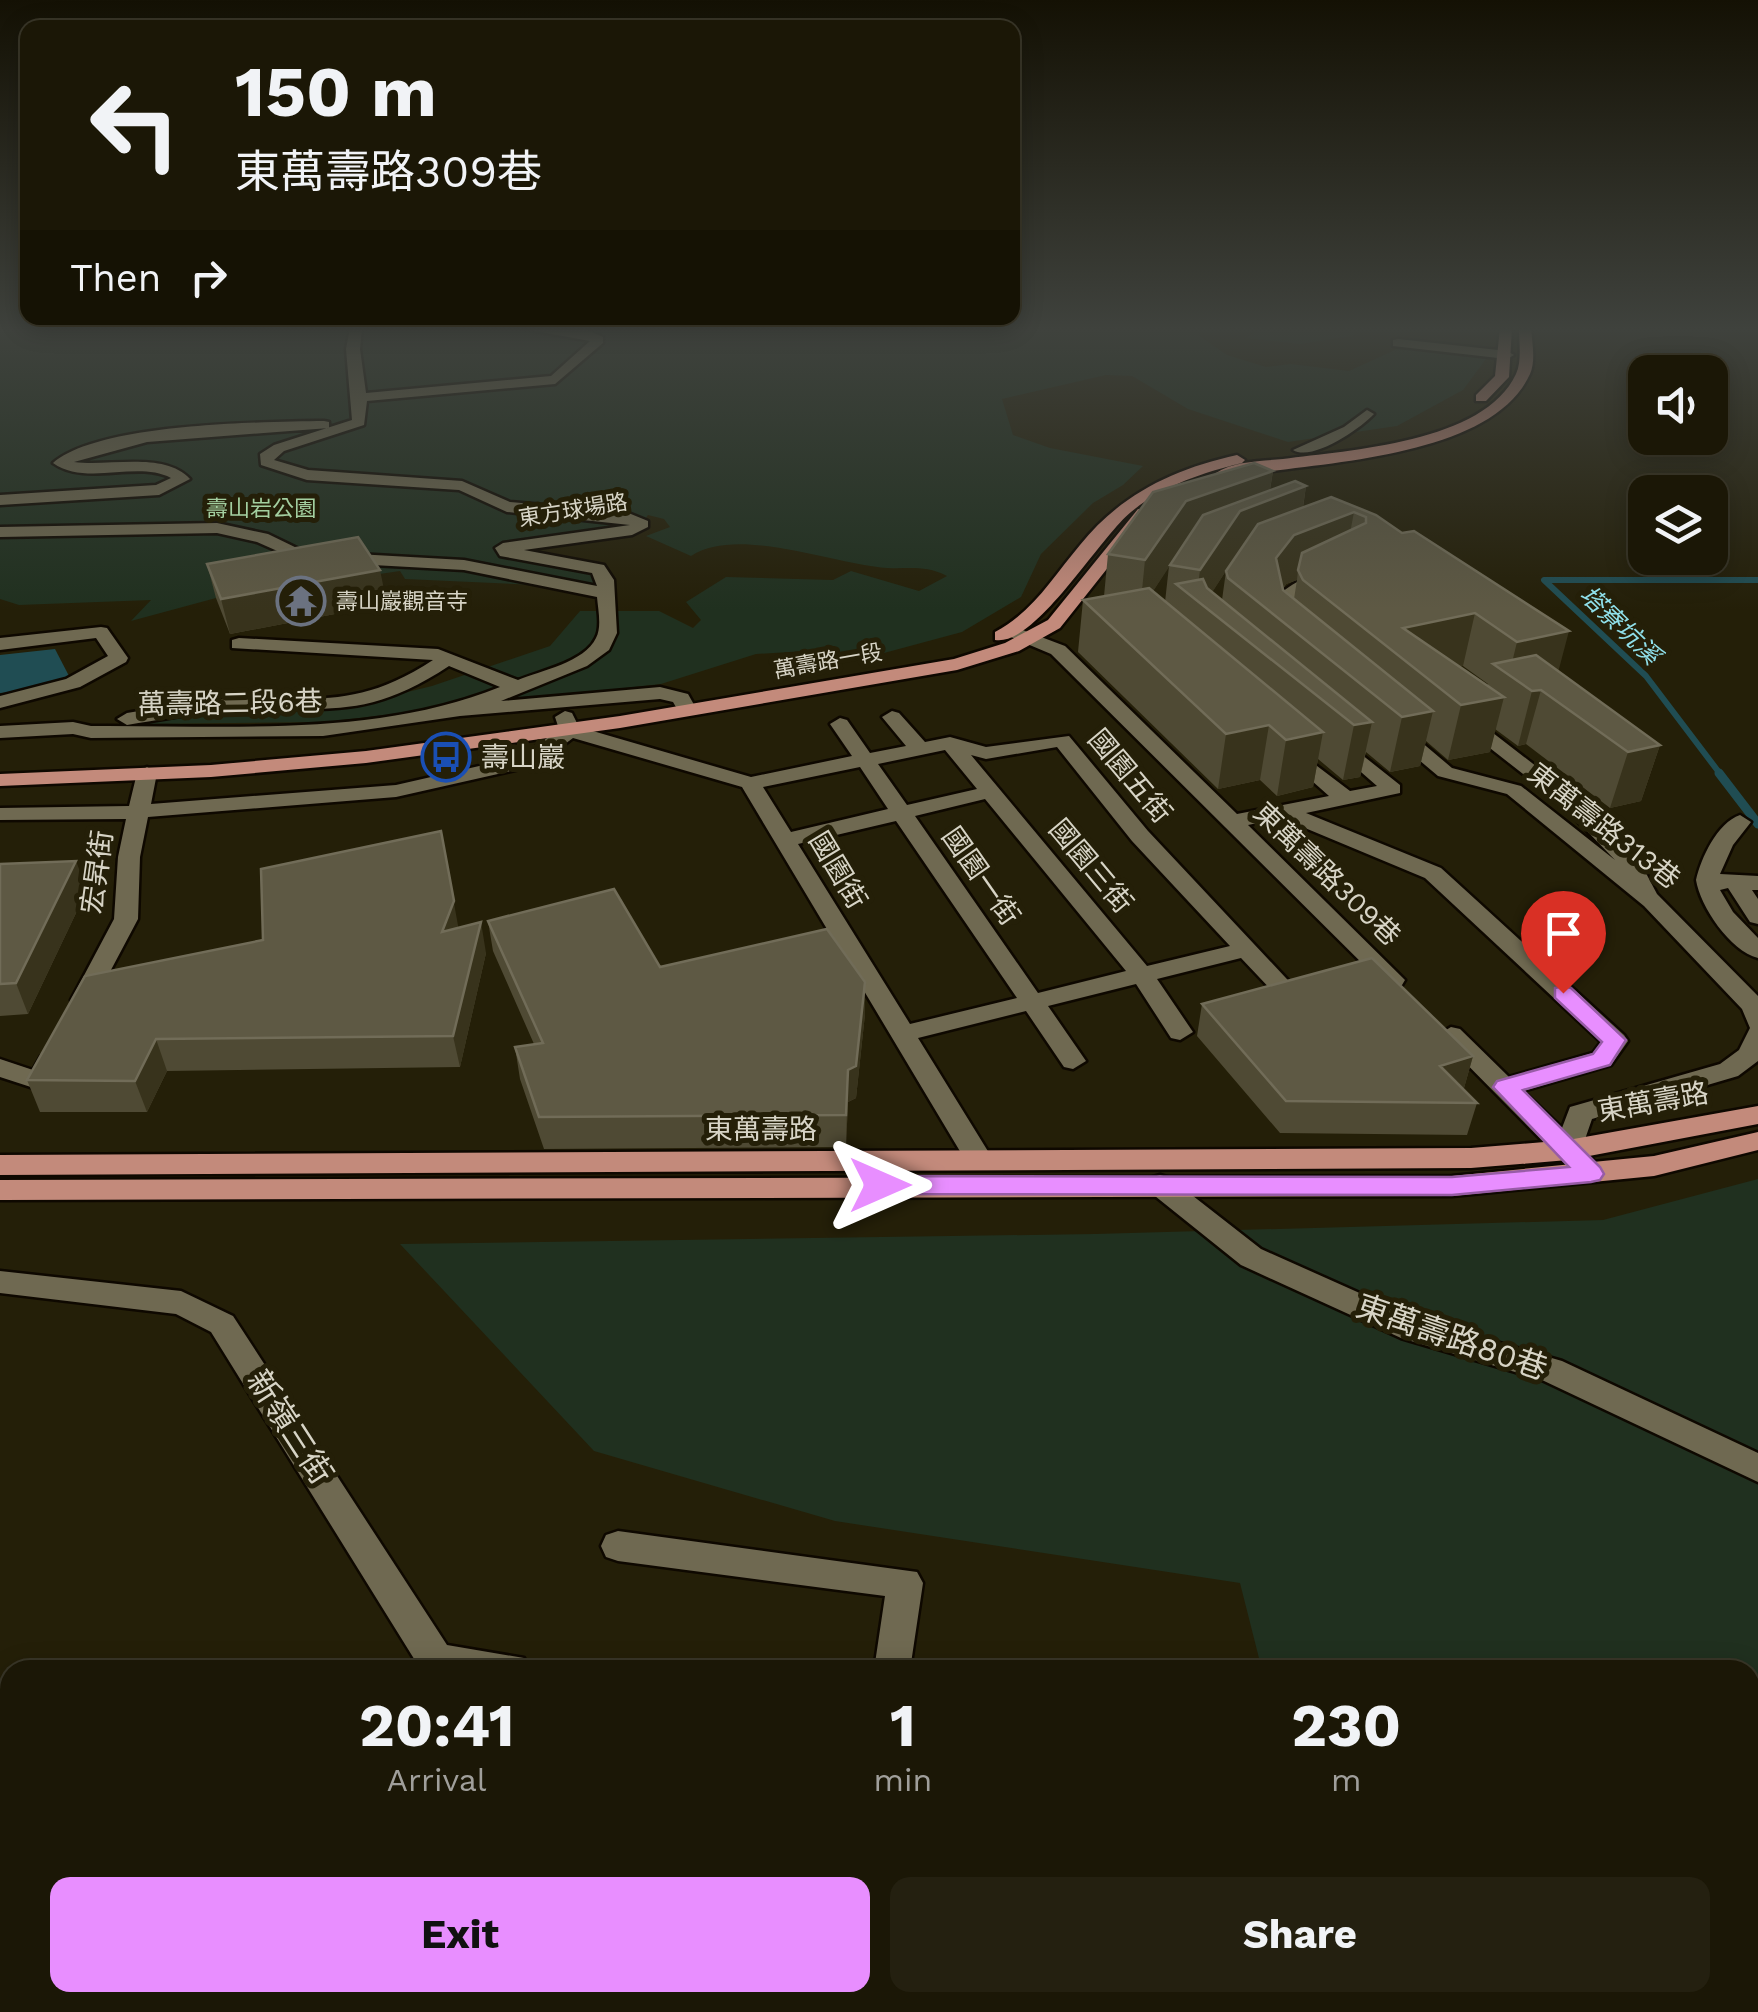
<!DOCTYPE html>
<meta charset="utf-8">
<style>
:root{--surface:#1b1706;--page:#242010;--text:#f1f3f6;--muted:#a09f9b;--line:#393628;--accent:#e88eff}
body{margin:0;font-family:"Work Sans","Noto Sans TC",sans-serif;background:var(--page);color:var(--text);height:100vh;display:flex;flex-direction:column;font-size:38px;white-space:nowrap}
*{box-sizing:border-box;margin:0}
p{font-size:32px;color:var(--muted)}
.icon{flex:none;width:55px;height:55px;fill:none;stroke:currentColor;stroke-width:2;stroke-linecap:round;stroke-linejoin:round}
.map{position:relative;flex:1;overflow:hidden}
.sheet{position:absolute;left:0px;top:1660px;width:1760px;height:352px;display:flex;flex-direction:column;background:var(--surface);border-radius:30px 30px 0 0;box-shadow:0 5px 25px #0003,0 0 0 2px var(--line)}
.sheet>*{flex:none}
.top-card{position:absolute;left:20px;top:20px;width:1000px;height:305px;border-radius:20px;box-shadow:0 5px 25px #0003,0 0 0 2px var(--line);background:#1b1706;color:var(--text);overflow:hidden}
.controls{position:absolute;left:1628px;top:355px;display:grid;gap:20px}
.controls a{display:grid;place-items:center;width:100px;height:100px;border-radius:20px;background:var(--surface);box-shadow:0 5px 25px #0003,0 0 0 2px var(--line);font-size:50px}
.pin{position:absolute;display:grid;place-items:center;width:85px;height:85px;color:#fff;margin:-102px -42px;border-radius:50% 50% 50% 0;rotate:-45deg;box-shadow:0 0 10px #0007}
.pin .icon{rotate:45deg}
.me{position:absolute;width:110px;margin:-55px;rotate:90deg;stroke-linejoin:round;filter:drop-shadow(0 0 8px #0008)}
.turn{display:flex;align-items:center;gap:35px;height:210px;padding:0 50px;font-size:45px}
.turn .icon{width:130px;height:130px;stroke-width:2.5}
.turn b{display:block;font-size:70px;line-height:85px}
.then{display:flex;align-items:center;height:95px;padding:0 50px;background:#0003;gap:20px;font-size:38px}
.eta{display:flex;justify-content:space-evenly;align-items:center;height:170px;text-align:center}
.eta b{font-size:60px;font-weight:700;line-height:70px}
.button{display:flex;gap:20px;margin-top:auto;padding:20px 50px}
.button a{flex:1;height:115px;border-radius:20px;background:var(--accent);color:#111;font-size:40px;font-weight:700;line-height:115px;text-align:center}
.button a+a{background:var(--page);color:var(--text)}
.map>svg:first-child{display:block}
</style>
<div class="map">
<svg width="1758" height="2012" viewBox="0 0 1758 2012">
<rect width="100%" height="100%" fill="#241f08"/>
<path fill="#20301f" d="M0 328H1202L1198 335 1227 355 1266 367 1291 364 1349 371 1397 349 1489 355 1463 390 1397 426 1288 442 1188 409 1132 376 1106 375 1002 399 1013 435 1050 448 1143 466 1123 485 1093 503 1041 554 1021 597 962 632 858 660 821 650 756 654 661 684 324 722 139 724 160 718 350 706 432 686 550 646 580 611H659L693 628 701 620 686 602 726 577 833 580 851 571 919 591 947 576C925 565 911 569 887 568 835 565 738 525 691 556L646 536 670 527 664 519 648 515 642 524 507 546 587 565 604 588 405 579 400 571 216 598 131 621 151 600 19 605 0 599Z
M1283 328H1358L1352 336 1300 344 1246 338 1257 331Z
M1758 1179V2012H1281L1283 2002H1750V1670H1262L1240 1583 835 1521 594 1451 400 1244 1095 1234 1603 1220Z"/>
<path fill="#204d53" d="M55 649 69 676 28 691 0 693V655Z"/>
<g fill="none" stroke-linecap="round" stroke-linejoin="round">
<path stroke="#204d53" stroke-width="6" d="M1721 775 1646 676 1544 580H1758"/>
<path stroke="#204d53" stroke-width="9" d="M1719 773 1758 824"/>
<g stroke="#0e0800" stroke-width="5">
<path id="minor" d="M350 328H362L360 349 366 393 551 376 590 341 519 328 587 330 603 337V343L555 384 367 401 364 425 284 451 274 460 308 470 462 481 510 502 626 512 648 521V527L632 535 524 550 604 565 614 580 617 633 609 650 587 666 501 701 660 687 688 694 697 710 694 714H680L673 702 660 699 460 716 323 736 91 738 73 734 0 738V726L73 722 91 726C226 725 373 738 500 687L449 666C357 727 318 702 219 711 188 714 158 720 127 725L117 719 127 713C159 708 193 700 226 699 312 696 355 711 433 660L232 648V640L239 638 438 649 518 680C540 671 585 662 596 638 602 627 598 609 597 597L464 570 300 561 257 542 217 533 0 537V527L217 523 268 534 303 551 464 560 597 586 592 573 500 556 495 548 503 543 630 525 507 512 459 490 307 480 261 465 260 454 274 445 352 420 346 349Z
M1398 339 1507 351 1514 355 1507 359 1393 346V340Z
M1367 410 1374 414C1360 429 1312 462 1293 450L1344 427Z
M324 421 329 422V428L147 442 74 462C109 467 164 451 190 479L159 495 0 505V495L156 485 171 478C136 460 87 487 53 463 99 423 262 422 324 421Z
M1329 570 1338 575 1335 579C1296 592 1298 593 1283 629H1271C1261 594 1302 577 1329 570Z
M1012 626 1065 646 1237 814 1329 796 1285 757V749L1292 747 1350 791 1377 786 1330 745V737L1337 735 1400 785V793L1306 813 1441 868 1624 1035 1628 1041 1611 1065 1523 1091 1562 1128 1570 1107 1720 1064 1739 1050 1750 1028 1742 1009 1644 906 1507 794 1438 776 1393 738V730H1407L1452 768 1521 786 1615 860 1560 803 1458 723 1468 717 1475 719 1598 814 1639 860 1657 894 1758 996V1061L1738 1076 1592 1119 1582 1148 1605 1173 1601 1180H1581L1438 1035 1451 1027 1460 1029 1509 1077 1593 1053 1601 1042 1425 878 1281 818 1248 825 1405 980 1402 985H1384L1051 654 1006 635V627Z
M101 627 107 628 128 658 126 662 80 687 0 708V696L66 679 108 656 96 638 0 650V638Z
M565 711 572 713 579 727 751 777 852 756 830 724 840 718 847 720 870 753 906 746 882 717 892 711 899 713 925 742 950 737 986 747 1069 736 1148 831 1300 993 1288 1001 1279 998 1241 958 1157 979 1193 1032 1180 1040 1171 1038 1136 984 1048 1006 1086 1061 1073 1069 1064 1067 1026 1011 918 1038 994 1161 990 1168H970L742 787 573 738 537 765 396 797 148 817 140 857 138 919 95 1000 83 1008 71 1000 114 919 118 857 126 819 0 820V808L129 806 137 773 147 767 157 773 151 804 396 785 523 756 559 729 555 717ZM1057 747 1132 841 1230 946 1147 966 971 755 986 759ZM945 750 977 789 907 805 878 764ZM860 767 888 809 791 832 763 787ZM985 799 1126 971 1038 993 915 816ZM896 821 1017 998 910 1024 798 844Z
M1740 815 1751 822 1733 845 1720 874 1758 876V890H1752L1758 899V924L1750 922 1728 888 1720 890 1733 912 1758 938V958C1730 951 1700 906 1696 880 1701 858 1717 823 1740 815Z
M50 1053 63 1062 49 1087 40 1090 0 1077V1059L33 1070 41 1056Z
M1160 1175 1170 1178 1261 1249 1420 1320 1562 1361 1758 1453V1482L1542 1380 1401 1338 1241 1265 1150 1192 1146 1185 1150 1178Z
M0 1271 181 1291 233 1316 447 1645 524 1658 529 1670H421L211 1332 176 1314 0 1293Z
M618 1531 917 1572 923 1583 910 1670H874L885 1596 618 1561 606 1557 601 1546 606 1535Z
M0 1869 10 1873V1939L0 1935Z
M10 1999V2002H52L54 2012H10Z"/>
</g>
<g stroke="#0e0800" stroke-width="5">
<path id="major" d="M1500 328H1512L1509 377 1486 401H1476V395L1495 376Z
M1519 328H1531C1532 342 1536 361 1530 374 1490 462 1307 462 1224 478L1216 473C1233 461 1263 461 1283 459 1349 450 1484 443 1516 374 1522 361 1519 342 1519 328Z
M1237 455 1245 460 1242 463C1202 473 1164 485 1131 512 1099 538 1035 647 995 640V632C1033 612 1053 577 1080 545 1121 494 1174 469 1237 455Z
M1138 509 1152 512 1060 628 1019 651 957 670 620 728 366 763 211 777 0 786V774L211 765 366 751 620 716 954 659 1005 643 1048 620Z
M1758 1106V1124L1568 1160 1471 1168 0 1175V1155L1471 1148 1568 1140Z
M1758 1132V1150L1654 1176 1452 1196 0 1200V1180L1452 1176 1654 1156Z"/>
</g>
<use href="#minor" fill="#6f6951" fill-rule="evenodd"/>
<use href="#major" fill="#c38a7b" fill-rule="evenodd"/>
</g>
<path fill="#4f4a34" fill-rule="evenodd" d="M1273 471 1270 490 1306 486 1303 508 1331 497 1376 515 1558 671 1660 745 1641 801 1610 808 1526 744 1518 746 1495 729 1490 752 1448 760 1426 741 1420 766 1390 772 1366 752 1360 777 1343 780 1318 759 1313 787 1277 796 1260 780 1218 789 1078 652 1083 600 1104 596 1108 554ZM1233 560 1226 571 1222 600 1212 592ZM1169 566 1165 602 1153 591ZM1297 580 1294 599 1283 589 1286 584ZM1459 666H1463L1488 684 1487 686Z
M207 564 387 604 230 634 216 598Z
M0 864 87 890 28 1014 0 1016Z
M488 921 660 967 865 1014 856 1098 848 1102 846 1147 544 1149 520 1079 515 1047 534 1044 493 951Z
M459 928 486 953 460 1067 167 1071 147 1112H40L27 1080Z
M1202 1004 1473 1056 1464 1088H1462L1477 1103 1467 1135 1280 1133 1197 1036Z"/>
<path fill="#38331c" d="M1273 471 1268 500 1306 486 1299 533 1354 512 1345 560 1298 570 1297 580 1286 584 1268 609 1233 560 1204 605 1196 600 1200 570 1181 549 1140 611 1145 560 1186 501Z
M380 570 387 604 230 634 221 599Z
M1475 613 1463 666 1422 674 1403 628Z
M1569 631 1555 684 1509 675 1517 642Z
M1541 690 1526 744 1518 746 1532 691Z
M1504 697 1490 752 1448 760 1461 705Z
M1433 711 1420 766 1390 772 1402 717Z
M1372 722 1360 777 1343 780 1354 725Z
M1269 725 1260 780 1218 789 1226 734Z
M1323 732 1313 787 1277 796 1286 740Z
M1660 745 1641 801 1610 808 1628 752Z
M441 831 459 931 442 932Z
M76 861 87 890 28 1014 16 983Z
M481 922 486 953 460 1067 453 1036Z
M865 982V1014L856 1098 848 1102 846 1147 848 1070Z
M156 1039 167 1071 147 1112 135 1081Z
M1473 1056 1464 1088 1431 1098 1440 1066Z"/>
<path fill="#5e5944" stroke="#716c58" stroke-width="2.5" d="M1254 463 1273 471 1186 501 1145 560 1108 554 1153 492Z
M1295 481 1306 486 1240 511 1200 570 1170 565 1203 515Z
M1331 497 1376 515 1402 533 1414 531 1569 631 1517 642 1475 613 1403 628 1504 697 1461 705 1303 580 1298 570 1302 553 1366 523V517L1354 512 1294 535 1276 558 1283 590 1433 711 1402 717 1228 578 1226 571 1258 524Z
M358 537 380 570 221 599 207 564Z
M1203 579 1207 588 1372 722 1354 725 1176 584Z
M1149 588 1323 732 1286 740 1269 725 1226 734 1083 600Z
M1536 655 1660 745 1628 752 1541 690 1532 691 1493 664Z
M441 831 454 901 442 932 481 922 453 1036 156 1039 135 1081 27 1080 85 976 263 940 261 869Z
M76 861 16 983 0 984V864Z
M614 889 660 967 827 929 865 982 856 1066 848 1070 846 1115 539 1117 515 1047 543 1043 488 921Z
M1372 958 1473 1056 1440 1066 1477 1103 1286 1101 1202 1004Z"/>
<linearGradient id="sky" x2="0" y2="1"><stop stop-color="#141104"/><stop offset="0.54" stop-color="#3f423d"/><stop offset="1" stop-color="#3f423d" stop-opacity="0"/></linearGradient>
<rect width="1758" height="610" fill="url(#sky)"/>
<path fill="#e88eff" stroke="#975ca6" stroke-width="2.5" d="M1563 986 1571 988 1626 1040 1610 1065 1523 1090 1600 1167 1604 1174 1600 1180 1591 1182 1452 1195 880 1194 867 1185 880 1176 1452 1177 1569 1167 1493 1087 1497 1081 1593 1054 1602 1042 1555 998V988Z"/>
<defs>
<g id="temple-ring" transform="scale(2.5)"><circle r="9.5" fill="#241f08" stroke="#6b7280" stroke-width="1.5"/><path d="M0-6L5-2H3V0L6.5 2.5H4V6H1.5V3h-3V6H-4V2.5H-6.5L-3 0V-2H-5Z" fill="#6b7280"/></g>
<g id="bus-ring" transform="scale(2.5)"><circle r="9.5" fill="#241f08" stroke="#1a4fb4" stroke-width="1.5"/><path d="M-5-6H5V4H4V6H2V4H-2V6H-4V4H-5ZM-3.5-4V0h7V-4ZM-3.5 1.2v1.5H-2V1.2ZM2 1.2v1.5H3.5V1.2Z" fill="#1a4fb4"/></g>
</defs>
<g fill-rule="evenodd">
<use href="#temple-ring" x="301" y="601"/>
<use href="#bus-ring" x="446" y="757"/>
</g>
<g text-anchor="middle" dominant-baseline="central" stroke-width="10" stroke-linejoin="round" paint-order="stroke">
<g font-size="22" fill="#a3cfa0" stroke="#241f08">
<text x="261" y="508">壽山岩公園</text>
</g>
<g font-size="22" fill="#d7d4c6" stroke="#241f08">
<text transform="translate(573 510) rotate(-9)">東方球場路</text>
<text transform="translate(828 661) rotate(-10)">萬壽路一段</text>
</g>
<g font-size="22" fill="#d7d4c6" stroke="#241f08" text-anchor="start">
<text x="336" y="601">壽山巖觀音寺</text>
</g>
<g font-size="25" font-style="italic" fill="#8fdfea" stroke="#241f08">
<text transform="translate(1620 625) rotate(44)">塔寮坑溪</text>
</g>
<g font-size="28" fill="#d7d4c6" stroke="#241f08">
<text transform="translate(230 703) rotate(-1)">萬壽路二段6巷</text>
<text transform="translate(1130 776) rotate(50)">國園五街</text>
<text transform="translate(1604 826) rotate(38)">東萬壽路313巷</text>
<text transform="translate(1091 866) rotate(50)">國園三街</text>
<text transform="translate(838 870) rotate(59)">國園街</text>
<text transform="translate(97 872) rotate(-82)">宏昇街</text>
<text transform="translate(1327 874) rotate(44)">東萬壽路309巷</text>
<text transform="translate(981 876) rotate(55)">國園一街</text>
<text transform="translate(1653 1102) rotate(-10)">東萬壽路</text>
<text x="761" y="1129">東萬壽路</text>
</g>
<g font-size="28" fill="#d7d4c6" stroke="#241f08" text-anchor="start">
<text x="481" y="757">壽山巖</text>
</g>
<g font-size="32" fill="#d7d4c6" stroke="#241f08">
<text transform="translate(1452 1337) rotate(19)">東萬壽路80巷</text>
<text transform="translate(290 1427) rotate(57)">新嶺三街</text>
</g>
</g>
</svg>
<div class="controls">
<a><svg class="icon" aria-label="sound" viewBox="0 0 24 24"><path d="M4 9h4l5-4v14l-5-4H4zM17 9q2 3 0 6"/></svg></a>
<a><svg class="icon" aria-label="layers" viewBox="0 0 24 24"><path d="M12 4l9 5-9 5-9-5zM3 14l9 5 9-5"/></svg></a>
</div>
<div class="pin" style="left:1563px;top:993px;background:#d93025"><svg class="icon" aria-label="arrive" viewBox="0 0 24 24"><path d="M6 21V4h12l-3 4 3 4H6"/></svg></div>
<svg class="me" style="left:880px;top:1185px" viewBox="-20 -20 40 40"><path d="M0-17L14 15 0 8-14 15z" fill="#e88eff" stroke="#fff" stroke-width="4"/></svg>
<div class="top-card">
<div class="turn"><svg class="icon" aria-label="left" viewBox="0 0 24 24"><path d="M17 20v-9H6M10 6l-5 5 5 5"/></svg><div><b>150 m</b>東萬壽路309巷</div></div>
<div class="then">Then<svg class="icon" aria-label="right" viewBox="0 0 24 24"><path d="M7 20v-9h11M14 6l5 5-5 5"/></svg></div>
</div>
<section class="sheet">
<div class="eta">
<div><b>20:41</b><p>Arrival</p></div>
<div><b>1</b><p>min</p></div>
<div><b>230</b><p>m</p></div>
</div>
<div class="button"><a>Exit</a><a>Share</a></div>
</section>
</div>
